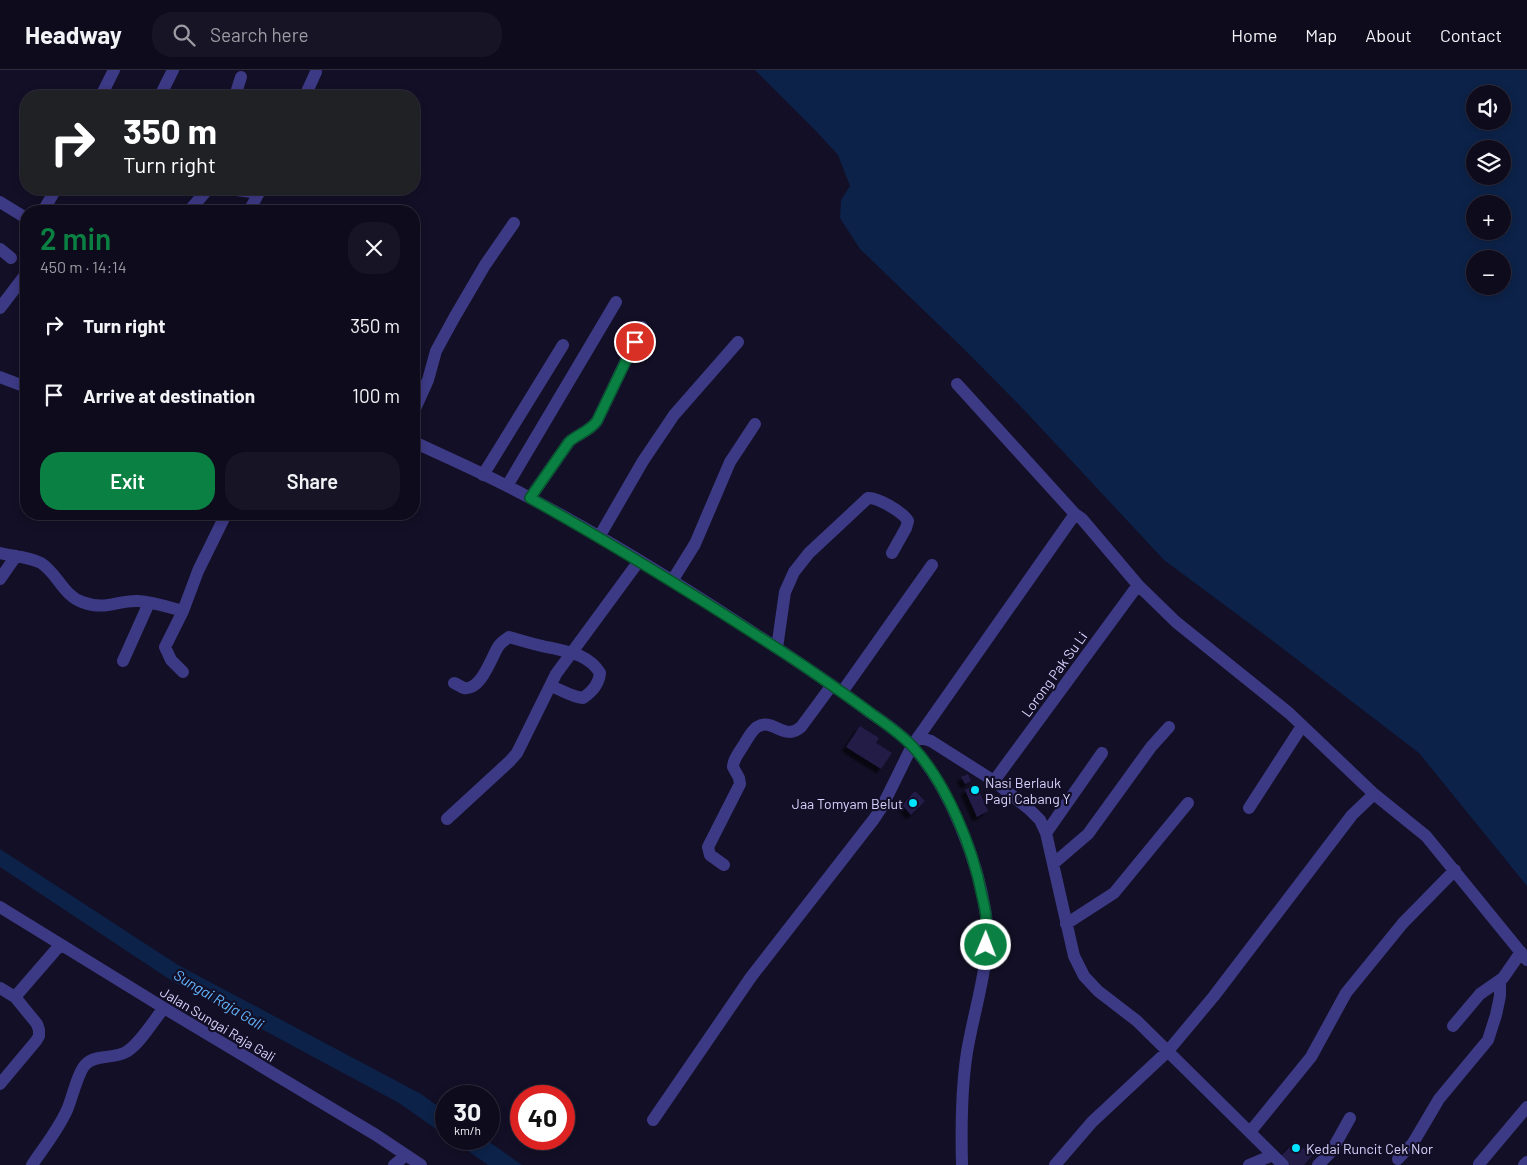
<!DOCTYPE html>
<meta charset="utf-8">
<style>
:root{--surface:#0e0b1c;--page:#171425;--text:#f1f3f6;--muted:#9b9ba3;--line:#2e2b3b;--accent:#0b8043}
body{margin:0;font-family:Barlow,sans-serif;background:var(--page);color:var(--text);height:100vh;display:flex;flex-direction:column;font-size:19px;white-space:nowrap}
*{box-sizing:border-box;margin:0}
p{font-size:16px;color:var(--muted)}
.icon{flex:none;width:28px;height:28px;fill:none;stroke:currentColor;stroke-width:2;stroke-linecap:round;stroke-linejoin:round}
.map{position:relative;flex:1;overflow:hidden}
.side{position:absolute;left:20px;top:135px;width:400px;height:315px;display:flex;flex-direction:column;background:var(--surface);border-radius:20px;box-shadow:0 2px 8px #0003,0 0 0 1px var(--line)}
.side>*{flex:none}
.top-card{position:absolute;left:20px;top:20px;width:400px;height:105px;border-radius:20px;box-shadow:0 2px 8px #0003,0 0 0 1px var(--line);background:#202124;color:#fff;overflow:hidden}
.fabs{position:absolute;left:1466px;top:15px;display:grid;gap:10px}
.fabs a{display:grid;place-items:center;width:45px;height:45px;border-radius:50%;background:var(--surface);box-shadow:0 2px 8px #0003,0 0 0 1px var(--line);font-size:25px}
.speed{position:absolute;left:435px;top:1015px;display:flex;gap:10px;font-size:25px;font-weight:700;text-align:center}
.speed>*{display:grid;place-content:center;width:65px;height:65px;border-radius:50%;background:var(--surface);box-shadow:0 2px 8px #0003,0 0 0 1px var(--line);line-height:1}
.speed small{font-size:12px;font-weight:400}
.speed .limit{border:8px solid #d22;background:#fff;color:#111}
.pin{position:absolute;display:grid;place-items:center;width:42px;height:42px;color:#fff;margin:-21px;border:2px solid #fff;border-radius:50%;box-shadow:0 1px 5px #0007}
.me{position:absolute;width:55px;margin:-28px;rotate:1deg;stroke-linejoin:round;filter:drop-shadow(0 0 4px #0008)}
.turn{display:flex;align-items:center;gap:18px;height:105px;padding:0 20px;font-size:22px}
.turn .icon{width:65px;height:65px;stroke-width:2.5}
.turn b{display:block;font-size:35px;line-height:42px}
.round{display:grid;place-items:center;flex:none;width:52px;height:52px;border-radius:20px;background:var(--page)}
.head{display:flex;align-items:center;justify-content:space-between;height:85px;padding:0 20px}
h1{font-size:30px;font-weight:600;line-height:38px;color:var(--accent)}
.action{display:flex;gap:10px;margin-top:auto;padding:10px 20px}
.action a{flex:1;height:58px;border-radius:20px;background:var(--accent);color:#fff;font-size:20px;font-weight:600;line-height:58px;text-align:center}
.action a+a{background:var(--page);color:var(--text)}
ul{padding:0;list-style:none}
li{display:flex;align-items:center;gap:15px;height:70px;padding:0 20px}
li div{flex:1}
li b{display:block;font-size:19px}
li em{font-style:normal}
header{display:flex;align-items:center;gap:30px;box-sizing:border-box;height:70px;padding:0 25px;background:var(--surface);border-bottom:1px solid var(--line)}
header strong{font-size:24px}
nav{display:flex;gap:28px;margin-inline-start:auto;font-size:18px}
.search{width:350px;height:45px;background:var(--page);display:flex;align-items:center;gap:12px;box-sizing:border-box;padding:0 18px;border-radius:20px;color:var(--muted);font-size:19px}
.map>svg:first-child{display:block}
</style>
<header>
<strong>Headway</strong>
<div class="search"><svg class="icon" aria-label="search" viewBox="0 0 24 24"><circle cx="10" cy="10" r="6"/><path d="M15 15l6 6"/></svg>Search here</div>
<nav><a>Home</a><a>Map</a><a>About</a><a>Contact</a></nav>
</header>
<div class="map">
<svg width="1527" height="1095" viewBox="0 0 1527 1095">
<defs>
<filter id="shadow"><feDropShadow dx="-4.5" dy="4.5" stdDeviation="1" flood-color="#0009"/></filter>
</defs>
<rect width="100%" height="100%" fill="#130f26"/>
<path fill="#0c2248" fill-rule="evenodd" d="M755 0H1527V816L1419 683 1269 568 1164 490 1026 342 965 280 860 179 840 148 841 130 850 116 838 85 816 61ZM1475 24H1502V51H1475ZM1475 79H1502V106H1475ZM1475 134H1502V161H1475ZM1475 189H1502V216H1475Z
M0 779 178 895 421 1024 446 1042V1066L399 1033 172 911 0 797Z
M451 1069H485L522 1095H488Z"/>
<path fill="#241b47" filter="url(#shadow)" d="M860 656 879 668 876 673 892 683 881 699 846 677Z
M968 704 971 711 965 714 961 707Z
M976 714 988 741 977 747 965 720Z
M915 721 925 731 911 745 902 735Z
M1295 1071 1312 1086 1304 1095H1290L1281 1086Z"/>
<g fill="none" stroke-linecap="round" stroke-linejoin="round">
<path stroke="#3d3a85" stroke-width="12" d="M101 26 114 0
M160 26 173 0
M235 26 241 7
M305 26 316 2
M230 119 259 123
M0 132 26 148
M43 141 56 119
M189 141 208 119
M249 141 261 119
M0 179 11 188
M0 238 26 204
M0 307 26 317
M957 314 1075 444
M414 341 428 310 436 281 454 248 485 195 514 153
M414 372C452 390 492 407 530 428 619 475 704 530 789 586 816 604 843 622 869 642 884 652 901 664 913 677 950 718 978 791 986 845 992 889 974 939 967 982 961 1020 961 1057 962 1095
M483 405 563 275
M507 416 616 232
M530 428 569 372C578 364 590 361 597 351L642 257
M599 467 643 391 674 345 738 272
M0 483C13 486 29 487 41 493 57 503 63 525 82 532 106 541 117 530 138 531 153 532 168 537 183 541
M0 509 16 486
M672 511 695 474 730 392 755 354
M777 578 785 522 794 502 809 483 868 428C877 427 903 442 908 451L906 458 892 483
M123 591 149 533
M183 602 171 590 165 577 183 541 198 501 226 444
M454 613C457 614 461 617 464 618 481 621 491 588 498 577 500 573 505 570 509 567 523 571 538 576 552 578 570 582 589 585 600 603 599 614 592 622 583 628 570 627 561 619 550 616
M842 622 932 495
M918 667 931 671 994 711 1029 739 1040 750 1046 763 1074 886 1084 906 1098 921 1137 951 1283 1095
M994 711 1138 515
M1249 738 1302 656
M447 749 510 691 517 683 556 604 639 491
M1046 763 1102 683
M1053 794 1088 764 1151 677 1169 657
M724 795 710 785 708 777 740 714 739 708 733 697C733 689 739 683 743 676 747 670 751 661 757 657 773 647 784 672 801 657L832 615
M0 837 164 938 376 1065 421 1095
M1066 854 1114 823 1188 733
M0 918 15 927 37 954 39 960V966L36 971 0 1014
M15 927 60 875
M1453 956 1480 924 1503 908 1521 882
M653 1050 751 907 874 749 882 737 912 676 1075 444 1082 449 1138 515 1176 552 1289 643 1374 724 1426 766 1527 890
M1250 1062 1311 987 1346 923 1403 853 1455 800
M1398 1089 1413 1073 1439 1029 1488 970 1496 945 1500 926V911
M1479 1094 1527 1037
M32 1095C44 1077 58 1060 67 1040 72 1029 78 1001 86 994 96 984 115 989 126 982 140 974 153 951 164 938
M394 1095 406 1085
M1055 1095 1092 1052 1168 981 1214 926 1352 745 1374 724
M1249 1095 1273 1085
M1318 1095 1331 1082 1350 1048
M1524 1095 1527 1092"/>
</g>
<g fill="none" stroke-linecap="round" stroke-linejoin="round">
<g stroke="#07532c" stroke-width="12">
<path id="route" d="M635 272 597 351C590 361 578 364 569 372L530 428C623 480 714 537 804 596 827 612 849 627 872 644 886 654 901 664 913 677 947 714 973 778 982 826 984 834 986 841 986 849 987 857 986 866 986 875"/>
</g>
<use href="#route" stroke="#0b8043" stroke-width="9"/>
</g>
<g fill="#00e5ff" stroke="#130f26" stroke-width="2">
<circle cx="975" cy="720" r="5"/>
<circle cx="913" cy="733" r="5"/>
<circle cx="1296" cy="1078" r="5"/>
</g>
<g text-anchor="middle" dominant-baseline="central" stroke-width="4.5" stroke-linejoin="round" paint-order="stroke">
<g font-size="14" fill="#d9d4ff" stroke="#130f26">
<text transform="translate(1054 604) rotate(-54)">Lorong Pak Su Li</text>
<text transform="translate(218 954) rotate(31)">Jalan Sungai Raja Gali</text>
</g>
<g font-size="14" fill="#d9d4ff" stroke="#130f26" text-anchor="start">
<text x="985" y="712">Nasi Berlauk<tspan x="985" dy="16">Pagi Cabang Y</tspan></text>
<text x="903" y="733" text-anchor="end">Jaa Tomyam Belut</text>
<text x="1306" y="1078">Kedai Runcit Cek Nor</text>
</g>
<g font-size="15" font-style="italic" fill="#62b6ff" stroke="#130f26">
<text transform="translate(219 929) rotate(31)">Sungai Raja Gali</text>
</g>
</g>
</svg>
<div class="fabs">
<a><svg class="icon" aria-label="sound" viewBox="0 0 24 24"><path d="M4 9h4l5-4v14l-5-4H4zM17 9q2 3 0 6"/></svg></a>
<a><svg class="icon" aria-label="layers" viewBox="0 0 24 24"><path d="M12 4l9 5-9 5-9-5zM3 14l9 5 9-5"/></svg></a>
<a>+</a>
<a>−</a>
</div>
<div class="speed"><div>30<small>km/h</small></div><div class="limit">40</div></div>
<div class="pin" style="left:635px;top:272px;background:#d93025"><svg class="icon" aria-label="arrive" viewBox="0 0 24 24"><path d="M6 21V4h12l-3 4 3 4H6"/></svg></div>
<svg class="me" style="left:986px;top:875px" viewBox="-20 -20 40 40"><circle r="17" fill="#0b8043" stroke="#fff" stroke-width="3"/><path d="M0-11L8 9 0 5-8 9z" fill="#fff"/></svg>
<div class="top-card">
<div class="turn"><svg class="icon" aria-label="right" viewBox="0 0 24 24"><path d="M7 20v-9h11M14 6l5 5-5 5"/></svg><div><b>350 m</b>Turn right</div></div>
</div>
<section class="side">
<div class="head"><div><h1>2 min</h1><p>450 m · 14:14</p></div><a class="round"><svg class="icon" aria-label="close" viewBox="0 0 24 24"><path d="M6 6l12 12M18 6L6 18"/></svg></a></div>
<ul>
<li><svg class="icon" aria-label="right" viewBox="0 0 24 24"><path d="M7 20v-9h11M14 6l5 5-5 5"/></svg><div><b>Turn right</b></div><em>350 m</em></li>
<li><svg class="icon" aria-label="arrive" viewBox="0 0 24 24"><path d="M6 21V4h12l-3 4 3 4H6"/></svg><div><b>Arrive at destination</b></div><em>100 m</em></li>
</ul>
<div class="action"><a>Exit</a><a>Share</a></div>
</section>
</div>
